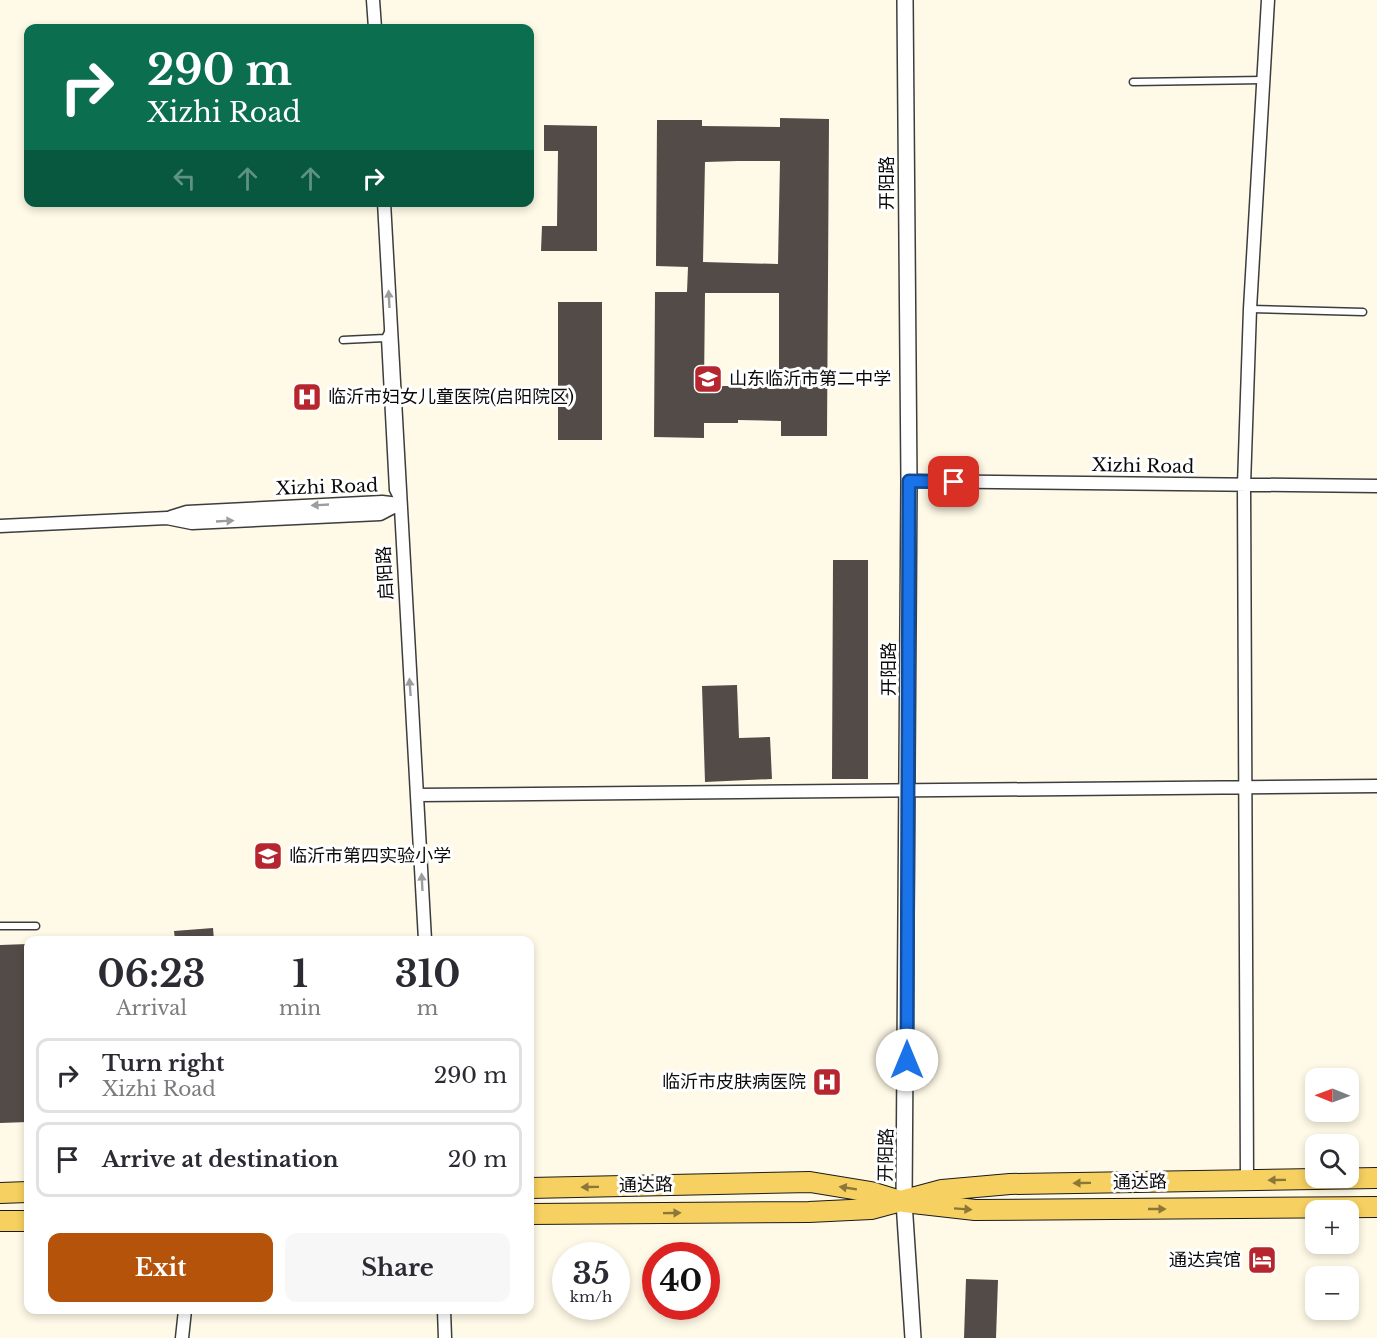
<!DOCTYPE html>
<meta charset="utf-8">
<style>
:root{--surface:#fff;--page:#f7f7f7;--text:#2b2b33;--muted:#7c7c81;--line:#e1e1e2;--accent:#b45309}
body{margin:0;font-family:"Libre Baskerville","Noto Sans SC",serif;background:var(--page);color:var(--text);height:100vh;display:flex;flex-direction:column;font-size:22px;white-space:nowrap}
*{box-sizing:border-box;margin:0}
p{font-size:20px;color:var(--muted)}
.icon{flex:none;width:33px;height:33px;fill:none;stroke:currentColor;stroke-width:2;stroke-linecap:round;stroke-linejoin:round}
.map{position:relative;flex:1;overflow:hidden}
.details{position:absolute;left:24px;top:936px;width:510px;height:378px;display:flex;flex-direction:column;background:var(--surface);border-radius:12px;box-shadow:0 3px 9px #0003}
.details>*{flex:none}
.guide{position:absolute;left:24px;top:24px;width:510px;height:183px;border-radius:12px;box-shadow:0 3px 9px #0003;background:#0b6e4f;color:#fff;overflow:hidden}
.needle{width:39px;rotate:271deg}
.fabs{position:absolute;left:1305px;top:1068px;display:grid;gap:12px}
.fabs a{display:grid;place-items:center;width:54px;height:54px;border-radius:12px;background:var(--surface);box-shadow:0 3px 9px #0003;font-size:30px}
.speed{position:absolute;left:552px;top:1242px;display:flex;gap:12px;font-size:30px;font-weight:700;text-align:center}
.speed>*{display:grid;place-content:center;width:78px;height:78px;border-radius:50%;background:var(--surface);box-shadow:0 3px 9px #0003;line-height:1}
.speed small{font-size:15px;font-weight:400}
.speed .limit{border:9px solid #d22;background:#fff;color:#111}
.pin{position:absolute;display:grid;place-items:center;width:51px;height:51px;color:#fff;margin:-26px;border-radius:12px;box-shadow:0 3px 9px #0006}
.me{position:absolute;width:66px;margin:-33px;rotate:0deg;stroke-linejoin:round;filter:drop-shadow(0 0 4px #0008)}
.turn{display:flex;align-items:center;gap:21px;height:126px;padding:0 24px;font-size:27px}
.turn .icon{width:78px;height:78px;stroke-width:2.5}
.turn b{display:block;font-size:42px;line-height:51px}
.lanes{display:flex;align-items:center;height:57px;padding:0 24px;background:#0003;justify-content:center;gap:30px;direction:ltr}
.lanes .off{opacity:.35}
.eta{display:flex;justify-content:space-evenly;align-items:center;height:102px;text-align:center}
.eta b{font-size:36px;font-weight:700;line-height:42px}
.primary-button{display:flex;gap:12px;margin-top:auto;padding:12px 24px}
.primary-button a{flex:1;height:69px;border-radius:12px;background:var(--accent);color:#fff;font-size:24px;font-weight:700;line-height:69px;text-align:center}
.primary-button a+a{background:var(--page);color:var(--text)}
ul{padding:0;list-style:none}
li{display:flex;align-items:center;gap:18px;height:75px;margin:0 12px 9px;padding:0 12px;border:3px solid var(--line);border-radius:12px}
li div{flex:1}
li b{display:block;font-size:22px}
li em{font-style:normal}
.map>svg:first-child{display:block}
</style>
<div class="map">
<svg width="1377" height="1338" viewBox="0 0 1377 1338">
<rect width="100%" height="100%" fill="#fffae7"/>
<path fill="#524b47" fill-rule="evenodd" d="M780 118 829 119 827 436H781V421L738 420V423H704V438L654 437 655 292H687L688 267 656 266 657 120H702V126L780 127ZM738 161H780L778 264 703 262 705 162ZM705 293H779V386H704Z
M544 125 597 126V251H541L542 226H557L558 151H544Z
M558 302H602V440H558Z
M833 560H868V779H832Z
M737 685 739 738 770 737 772 779 705 782 702 686Z
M213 928 214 940H175L174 931Z
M28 944V1122L0 1123V945Z
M966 1279 998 1280 996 1338H964Z"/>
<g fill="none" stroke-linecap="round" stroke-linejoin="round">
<g stroke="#3d3d3d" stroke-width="9">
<path id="service" d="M1133 82 1263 80
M1250 309 1363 312
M389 330 385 338 393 490 397 498
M343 340 385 338
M0 926H36"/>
</g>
<g stroke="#3d3d3d" stroke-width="15">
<path id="minor" d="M373 0 375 28
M384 202 425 940
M909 481 1377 486
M171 517 187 512 382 502 399 504
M0 526 167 518 192 523 380 514 399 504
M417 795 1377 786
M1247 1181 1244 485 1250 309 1268 0
M444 1310 445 1338
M182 1338 185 1310"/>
</g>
<g stroke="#3d3d3d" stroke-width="18">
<path id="tertiary" d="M905 0 909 481 904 1202 913 1338"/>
</g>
<g stroke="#1b1b1b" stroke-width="22">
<path id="primary" d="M530 1188 810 1182 871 1192 904 1202 975 1210 1377 1207
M0 1193 28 1192
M530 1214 809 1212 871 1209 942 1190 1010 1184 1377 1178
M0 1221H28"/>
</g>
<use href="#service" stroke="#fff" stroke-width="6"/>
<use href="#minor" stroke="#fff" stroke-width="12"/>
<use href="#tertiary" stroke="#fff" stroke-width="15"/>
<use href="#primary" stroke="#f6d060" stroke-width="20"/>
</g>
<defs><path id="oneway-solid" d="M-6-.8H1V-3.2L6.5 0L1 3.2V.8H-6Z" transform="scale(1.5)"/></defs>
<g fill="#9d9d9d">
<use href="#oneway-solid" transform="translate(389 299) rotate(-93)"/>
<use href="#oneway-solid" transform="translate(320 505) rotate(177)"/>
<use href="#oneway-solid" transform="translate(225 521) rotate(-3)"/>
<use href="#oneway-solid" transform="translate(410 687) rotate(-94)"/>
<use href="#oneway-solid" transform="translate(422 882) rotate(-93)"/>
</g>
<g fill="#8c7739">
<use href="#oneway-solid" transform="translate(1277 1180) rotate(179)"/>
<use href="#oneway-solid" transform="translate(1082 1183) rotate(179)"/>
<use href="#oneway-solid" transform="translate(590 1187) rotate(179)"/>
<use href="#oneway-solid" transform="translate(848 1188) rotate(-171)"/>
<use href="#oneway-solid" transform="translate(963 1209) rotate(4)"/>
<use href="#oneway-solid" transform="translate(1157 1209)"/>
<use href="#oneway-solid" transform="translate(672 1213) rotate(-1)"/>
</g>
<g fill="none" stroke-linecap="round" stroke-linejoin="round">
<g stroke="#114b97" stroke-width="15">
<path id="route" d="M907 1060 909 481 954 482"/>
</g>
<use href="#route" stroke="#1a73e8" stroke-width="10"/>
</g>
<defs>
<g id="school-square" transform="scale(1.5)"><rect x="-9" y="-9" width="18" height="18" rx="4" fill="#b6262e" stroke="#fff"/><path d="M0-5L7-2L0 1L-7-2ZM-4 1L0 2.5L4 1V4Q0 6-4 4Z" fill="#fff"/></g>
<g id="hospital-square" transform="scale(1.5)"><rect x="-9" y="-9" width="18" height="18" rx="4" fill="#b6262e" stroke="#fff"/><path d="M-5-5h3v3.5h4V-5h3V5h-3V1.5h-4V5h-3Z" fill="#fff"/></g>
<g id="hotel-square" transform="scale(1.5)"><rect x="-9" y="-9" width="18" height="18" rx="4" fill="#b6262e" stroke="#fff"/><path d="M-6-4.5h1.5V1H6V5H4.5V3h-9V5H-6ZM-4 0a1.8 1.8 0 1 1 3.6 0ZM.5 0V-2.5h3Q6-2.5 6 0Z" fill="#fff"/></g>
</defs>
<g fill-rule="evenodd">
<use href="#school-square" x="708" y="379"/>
<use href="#hospital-square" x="307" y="397"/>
<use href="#school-square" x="268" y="856"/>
<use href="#hospital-square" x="827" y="1082"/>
<use href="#hotel-square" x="1262" y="1260"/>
</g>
<g text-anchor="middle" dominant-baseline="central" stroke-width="6" stroke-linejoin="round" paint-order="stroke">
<g font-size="18" fill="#0a0a0a" stroke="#fff">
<text transform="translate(887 183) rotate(-90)">开阳路</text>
<text transform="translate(1143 466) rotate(1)">Xizhi Road</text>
<text transform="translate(327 487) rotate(-2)">Xizhi Road</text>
<text transform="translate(385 573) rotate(-93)">启阳路</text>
<text transform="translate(889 669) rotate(-90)">开阳路</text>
<text transform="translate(886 1155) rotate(-89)">开阳路</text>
<text transform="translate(1140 1182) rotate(-1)">通达路</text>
<text transform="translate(646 1185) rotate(-1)">通达路</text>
</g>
<g font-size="18" fill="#0a0a0a" stroke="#fff" text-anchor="start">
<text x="729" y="379">山东临沂市第二中学</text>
<text x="328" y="397">临沂市妇女儿童医院(启阳院区)</text>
<text x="289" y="856">临沂市第四实验小学</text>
<text x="806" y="1082" text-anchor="end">临沂市皮肤病医院</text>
<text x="1241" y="1260" text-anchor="end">通达宾馆</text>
</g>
</g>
</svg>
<div class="fabs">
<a><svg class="needle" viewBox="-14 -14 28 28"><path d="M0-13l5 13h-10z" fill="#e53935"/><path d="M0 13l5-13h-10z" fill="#7c7c81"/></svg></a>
<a><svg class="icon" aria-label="search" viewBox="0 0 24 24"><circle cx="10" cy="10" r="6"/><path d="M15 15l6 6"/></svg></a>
<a>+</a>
<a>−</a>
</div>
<div class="speed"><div>35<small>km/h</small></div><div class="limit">40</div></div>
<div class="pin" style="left:954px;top:482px;background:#d93025"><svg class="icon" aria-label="arrive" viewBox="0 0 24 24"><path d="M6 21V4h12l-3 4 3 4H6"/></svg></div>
<svg class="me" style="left:907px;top:1060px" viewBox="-20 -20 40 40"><circle r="19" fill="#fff"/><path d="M0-13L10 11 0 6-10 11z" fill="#1a73e8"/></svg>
<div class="guide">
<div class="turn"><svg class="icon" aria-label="right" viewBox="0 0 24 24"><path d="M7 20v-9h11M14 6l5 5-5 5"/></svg><div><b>290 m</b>Xizhi Road</div></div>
<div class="lanes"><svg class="icon off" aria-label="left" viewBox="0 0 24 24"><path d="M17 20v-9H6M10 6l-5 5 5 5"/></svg><svg class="icon off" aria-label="ahead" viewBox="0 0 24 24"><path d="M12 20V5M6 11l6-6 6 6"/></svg><svg class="icon off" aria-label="ahead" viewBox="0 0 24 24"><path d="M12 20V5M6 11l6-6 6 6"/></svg><svg class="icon" aria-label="right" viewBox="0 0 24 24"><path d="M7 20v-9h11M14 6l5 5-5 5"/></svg></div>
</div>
<section class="details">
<div class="eta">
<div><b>06:23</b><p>Arrival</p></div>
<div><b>1</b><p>min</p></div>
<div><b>310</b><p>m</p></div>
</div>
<ul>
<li><svg class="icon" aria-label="right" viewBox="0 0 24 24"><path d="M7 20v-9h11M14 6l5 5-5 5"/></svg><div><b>Turn right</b><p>Xizhi Road</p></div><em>290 m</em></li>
<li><svg class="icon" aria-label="arrive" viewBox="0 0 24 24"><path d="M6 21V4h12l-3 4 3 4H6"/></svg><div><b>Arrive at destination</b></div><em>20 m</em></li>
</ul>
<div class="primary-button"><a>Exit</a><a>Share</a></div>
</section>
</div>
